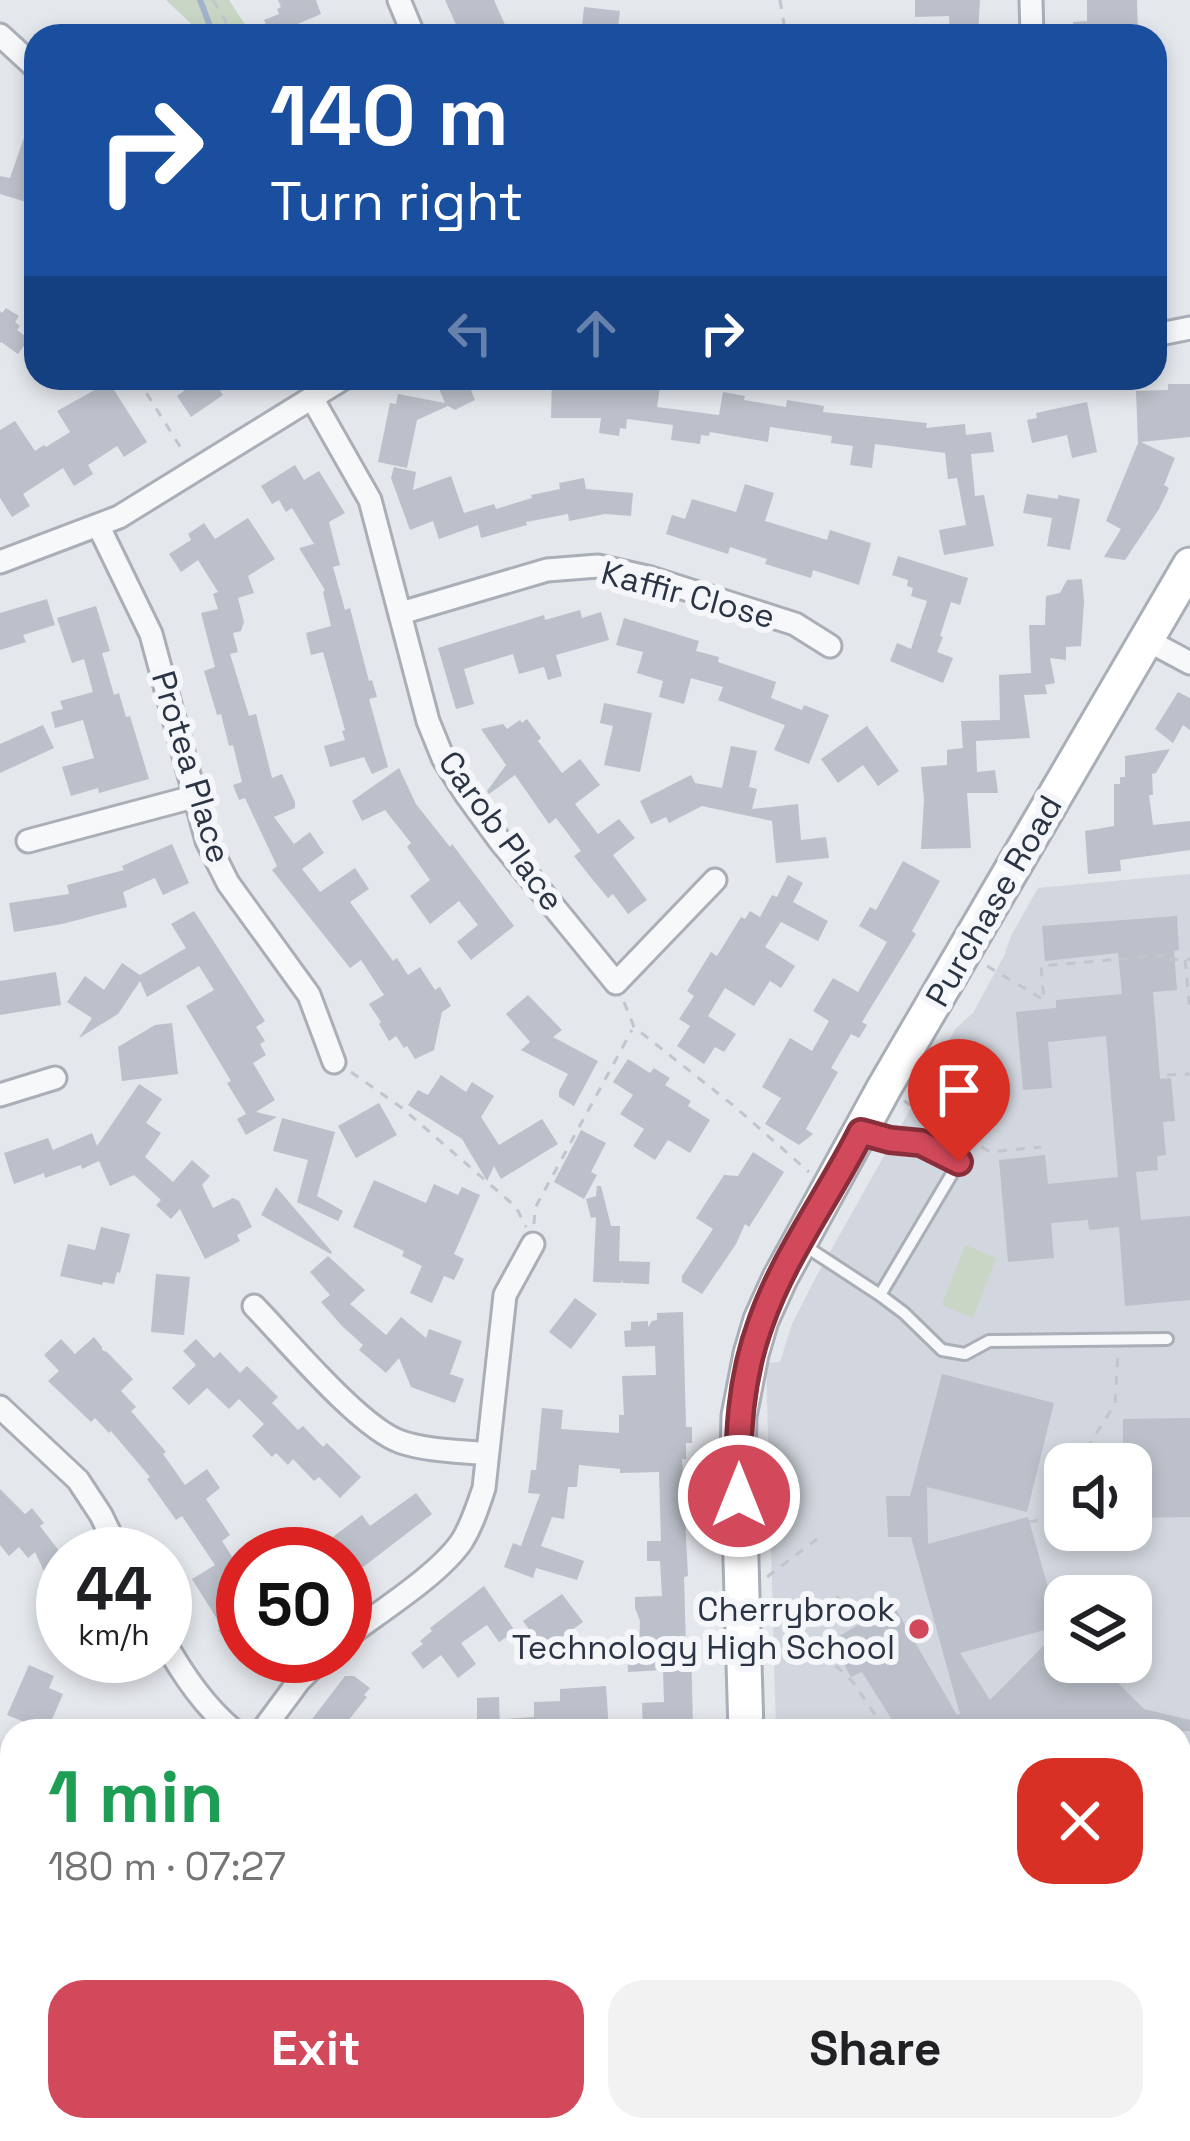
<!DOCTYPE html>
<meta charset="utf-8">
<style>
:root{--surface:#fff;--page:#f2f2f2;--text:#202124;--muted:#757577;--accent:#d1495b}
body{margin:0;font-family:"Space Grotesk",sans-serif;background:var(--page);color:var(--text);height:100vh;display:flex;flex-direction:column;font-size:45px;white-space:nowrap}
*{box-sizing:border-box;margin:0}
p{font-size:39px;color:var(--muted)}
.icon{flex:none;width:66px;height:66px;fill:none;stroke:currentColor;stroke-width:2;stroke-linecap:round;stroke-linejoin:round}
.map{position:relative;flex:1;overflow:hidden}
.panel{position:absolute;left:0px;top:1719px;width:1191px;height:423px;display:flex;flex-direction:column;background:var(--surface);border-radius:36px 36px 0 0;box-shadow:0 6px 18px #0003}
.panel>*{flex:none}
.top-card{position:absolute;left:24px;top:24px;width:1143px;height:366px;border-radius:36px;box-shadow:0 6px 18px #0003;background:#1a4fa0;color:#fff;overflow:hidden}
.buttons{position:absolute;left:1044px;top:1443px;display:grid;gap:24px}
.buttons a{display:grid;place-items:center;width:108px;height:108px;border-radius:24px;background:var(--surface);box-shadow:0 6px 18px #0003;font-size:60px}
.speed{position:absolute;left:36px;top:1527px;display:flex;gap:24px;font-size:60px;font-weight:700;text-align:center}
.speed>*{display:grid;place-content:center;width:156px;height:156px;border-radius:50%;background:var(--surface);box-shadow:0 6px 18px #0003;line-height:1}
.speed small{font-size:30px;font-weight:400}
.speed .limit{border:18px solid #d22;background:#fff;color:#111}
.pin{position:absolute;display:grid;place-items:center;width:102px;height:102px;color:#fff;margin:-123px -51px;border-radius:50% 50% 50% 0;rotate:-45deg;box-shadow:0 0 12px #0007}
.pin .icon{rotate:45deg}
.me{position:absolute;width:132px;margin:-66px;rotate:0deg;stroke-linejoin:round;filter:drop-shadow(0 0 9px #0008)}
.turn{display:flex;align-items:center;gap:42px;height:252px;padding:0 48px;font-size:54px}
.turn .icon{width:156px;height:156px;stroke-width:2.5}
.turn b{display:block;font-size:84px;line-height:102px}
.lanes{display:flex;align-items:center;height:114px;padding:0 48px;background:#0003;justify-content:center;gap:60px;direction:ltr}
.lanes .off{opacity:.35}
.round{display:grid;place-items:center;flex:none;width:126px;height:126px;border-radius:36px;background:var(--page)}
.overview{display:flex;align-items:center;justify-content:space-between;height:204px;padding:0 48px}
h1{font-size:72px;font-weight:700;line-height:90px;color:#1e9e55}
.action{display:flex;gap:24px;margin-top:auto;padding:24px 48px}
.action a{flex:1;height:138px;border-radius:36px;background:var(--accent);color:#fff;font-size:48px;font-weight:700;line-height:138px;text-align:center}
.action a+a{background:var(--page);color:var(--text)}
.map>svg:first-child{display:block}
</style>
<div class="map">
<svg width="1190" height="2141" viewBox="0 0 1190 2141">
<rect width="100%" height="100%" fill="#e4e7ec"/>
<path fill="#d2d6de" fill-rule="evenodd" d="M1190 874V1922H1179V1731H776L766 1363 780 1362 792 1324 817 1275 956 1028 973 1013 1004 956 1011 936 1038 888ZM1065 1464H1131V1530H1065ZM1065 1596H1131V1662H1065Z"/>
<path fill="#c9d6c5" d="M166 0H229L248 29 249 36H204Z
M965 1245 996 1258 973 1318 942 1305Z"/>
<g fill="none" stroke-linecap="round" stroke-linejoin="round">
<path stroke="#9fb4cc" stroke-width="6" d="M200 0 214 36"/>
</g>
<path fill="#bbc0ca" d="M278 0H316L321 14 293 26 300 36H271L264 20 279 14 277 9 281 7Z
M445 0H494L510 36H470L468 25 458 29Z
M915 0H980L978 36H950L949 16 915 17Z
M1087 0H1137L1138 36H1074L1073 22 1087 21Z
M584 7 620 11 617 36H581Z
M34 109 36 161 27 184 36 187V205L0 194V176L10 178Z
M6 308 19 316 15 322 20 326 17 330 29 339 18 354 1 342 0 344V311L2 313Z
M185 378H240L220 391 223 395 191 417 177 396 190 386Z
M451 378H466L475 400 455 410 448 406 417 420 407 468 378 462 390 403 396 404 398 394 445 403 437 384Z
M552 378H572V389L604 390 606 378 661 380 657 407 719 415 723 392 745 396 744 400 786 407 787 400 824 406 823 412 927 423 926 428 965 424 966 435 991 432 994 452 971 454 975 496 984 495 994 546 944 555 939 530 966 525 957 478 948 479 945 453 875 444 872 468 850 465 853 446 831 443 832 436 770 427 768 442 710 432 709 436 701 435 700 444 671 440 673 425 627 419 626 429 620 428 619 436 599 433 601 418H551Z
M109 382 147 442 124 457 117 446 88 465 93 474 74 486 63 468 23 494 30 506 12 517 0 498V430L15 421 35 451 44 445 46 447 70 432 57 411Z
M1168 384H1190V437L1141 442 1175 458 1164 485 1169 488 1159 509 1125 560 1104 557 1121 529 1106 521 1138 443 1136 391 1168 390Z
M1087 402 1097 452 1072 458 1067 435 1032 443 1027 420 1037 418 1036 413Z
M295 465 304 480 319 471 345 513 329 522 340 565 333 567 345 610 350 608 369 681 372 680 377 697 369 699 388 767 372 774 364 757 330 767 324 746 345 740 342 731 345 730 323 652 311 655 306 633 331 626 323 592 325 590 299 548 314 544 292 508 286 512 279 500 272 504 261 486Z
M394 467 416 472 413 490 451 476 464 513 494 504 496 509 532 498 531 495 560 489 559 483 584 478 586 489 633 493 631 516 605 514 569 521 568 514 526 522 527 525 481 538 478 525 439 539 433 521 410 530 391 478Z
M745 484 774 493 765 521 827 540 830 530 871 543 859 585 813 570 811 578 765 564 767 559 730 547 728 554 666 534 672 515 685 519 692 499 736 512Z
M1027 494 1058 499V495L1080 499 1070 550 1047 546 1052 518 1023 513Z
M248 518 275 559 248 576 254 593 238 598 244 622 241 631 233 633 238 652 230 654 249 716 256 714 272 778 282 774 295 802V808L274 817 294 844 310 832 324 853 302 869 320 892 355 868 369 889 350 902 393 961 397 958 408 975 420 967 435 990 440 987 451 1006 442 1012 434 1050 415 1059 407 1046 404 1048 396 1036 389 1041 379 1024 381 1022 369 1004 384 995 361 960 350 968 272 870 277 866 245 798 239 800 233 785 242 782 233 745 229 746 221 714 217 715 204 671 215 667 201 613 218 609 213 594 218 592 198 560 181 572 169 554 191 540 188 534 204 523 215 539Z
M898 556 968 578 960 605 951 602 940 636 943 637 937 652 953 658 943 683 890 661 897 643 911 649 927 601 911 596 913 588 907 586 908 580 892 575Z
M1082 579 1084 602 1081 646 1066 647V660L1050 658 1055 683 1045 685 1047 694 1024 695 1030 738 976 741 977 772 995 770 998 793H967L971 848 921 849 924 800 921 767 947 765V750L963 748 961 721 1000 720 999 675 1031 673 1029 625H1045L1046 596 1060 593 1067 580Z
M47 599 55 625 23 635 26 642 0 650V613Z
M96 606 110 651 102 653 114 695 119 693 126 717 130 716 149 779 99 793 98 788 71 796 62 767 94 758 83 720 55 728 51 712 63 709 60 701 93 692 84 659 72 663 57 618Z
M580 610 582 618 601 612 609 640 556 655 562 676 548 680 544 667 519 674 513 654 464 669 474 704 456 709 438 648 544 615 545 620Z
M624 618 699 641 696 651 719 657 718 662 776 682 771 698 802 710 804 705 829 715 809 764 774 750 785 725 718 700 723 687 691 678 684 704 659 697 663 681 637 673 643 652 616 645Z
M1178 692 1190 698V730L1183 725 1173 743 1155 729Z
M604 703 652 713 640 772 604 765 613 726 600 723Z
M527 719 541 738 538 741 562 773 580 759 600 785 575 804 598 834 619 819 635 838 613 855 647 900 628 914 613 894 608 898 588 874 574 856 581 851 556 818 549 824 515 775 489 794 487 791 506 765 481 729 503 724 507 729 520 720 522 723Z
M43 725 54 748 0 773V744Z
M867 726 899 771 878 786 863 765 838 783 821 759Z
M731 746 757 751 749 787 757 789 752 809 798 804 801 840 826 837 829 858 776 863 772 821 702 806 669 823 666 817 651 824 640 801 691 775 695 783 722 788Z
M1170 749 1156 773 1152 774 1153 795H1149L1153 825 1190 821V850L1120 860 1121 871 1088 874 1085 831 1114 826V784H1120V777H1125V756Z
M399 768 416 804 450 847 452 844 514 926 471 960 457 942 478 925 459 901 430 924 410 896 430 880 407 847 411 843 385 810 362 821 352 801Z
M172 844 189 883 163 895 155 878 123 892 127 907 62 924 14 932 9 903 69 894 67 885 124 870 122 866Z
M903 861 940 881 912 931 916 934 862 1022 867 1025 859 1038 851 1034 831 1068 838 1072 806 1129 813 1134 799 1145 765 1124 781 1098 762 1087 790 1038 812 1051 829 1021 813 1011 833 978 858 992 887 942 859 926 870 907 876 910Z
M788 875 803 883 793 902 828 921 818 941 781 922 765 947 795 966 781 988 770 981 754 1006 725 988 708 1016 736 1034 724 1052 715 1047 704 1064 677 1046 690 1026 679 1019 694 996 687 991 711 952 717 956 741 917 745 919 750 911 760 917 772 895 777 897Z
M194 911 265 1021 256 1027 265 1041 260 1044 266 1055 253 1063 275 1100 256 1112 277 1117 246 1135 237 1119 246 1114 227 1083 231 1081 186 1006 214 990 199 966 147 997 140 981 118 1014 79 1038 92 1018 67 1002 85 976 104 990 122 963 140 975 186 948 171 924Z
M1177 916 1179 950 1174 951 1177 990 1153 992 1160 1079 1171 1078 1175 1121 1163 1122 1166 1155 1157 1156 1158 1170 1136 1172 1141 1220 1190 1216V1300L1125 1306 1119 1227 1089 1230 1088 1220 1051 1223 1054 1258 1008 1262 999 1160 1045 1155 1048 1184 1118 1177 1106 1036 1048 1042 1052 1088 1023 1090 1016 1012 1056 1008V1000L1122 994 1118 953 1045 961 1042 926Z
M56 972 61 1005 0 1015V981Z
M528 995 562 1030 553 1037 598 1061 574 1106 559 1097V1091L568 1074 521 1050 530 1042 506 1014Z
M172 1023 178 1074 122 1081 118 1047 155 1025Z
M628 1059 650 1073 654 1068 670 1078 665 1085 691 1101 688 1106 710 1120 690 1153 668 1140 655 1160 633 1146 644 1129 620 1114 633 1095 613 1082Z
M441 1075 466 1092 472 1082 494 1096 481 1117 499 1145 542 1119 558 1144 501 1179 494 1166 487 1181 462 1139 408 1105 418 1090 428 1095Z
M139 1084 162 1099 146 1123 161 1133 145 1157 173 1182 192 1160 210 1176 202 1185 213 1208 233 1198 239 1201 252 1227 237 1235 240 1241 205 1259 180 1209 171 1219 156 1205 161 1200 134 1175 110 1186 99 1161 82 1169 81 1165 45 1178 44 1173 14 1184 4 1153 48 1138 53 1150 92 1133 97 1146Z
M379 1103 397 1135 356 1158 338 1126Z
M282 1118 335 1132 317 1196 343 1211 338 1221 297 1202 308 1160 273 1151Z
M581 1130 606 1143 591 1172 597 1175 584 1199 554 1182Z
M753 1152 784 1172 749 1227 745 1224 736 1244 702 1294 682 1282V1276L713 1229 696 1218 724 1175 738 1176Z
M374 1180 426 1203 434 1184 458 1195 462 1187 480 1195 454 1254 464 1259 454 1280 444 1276 432 1303 410 1293 422 1266 402 1256 404 1251 353 1227Z
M597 1186H601L611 1226H620L619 1261 650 1262 649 1284 623 1283 622 1280 621 1283 593 1282 596 1217 591 1218 586 1199 596 1196Z
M276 1187 332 1252 331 1254 261 1215Z
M101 1227 130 1234 120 1273 117 1272 114 1284 103 1282 102 1285 60 1276 68 1244 95 1250Z
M328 1256 365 1290 350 1304 386 1335 401 1317 426 1338 429 1329 462 1341 450 1374 464 1379 455 1403 411 1387 399 1358 386 1373 359 1350 363 1345 342 1326 321 1302 330 1295 310 1272Z
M156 1274 190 1277 184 1335 151 1332Z
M575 1298 597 1314 571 1349 549 1332Z
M683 1312 686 1427H692V1443H686V1459H682L688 1576 684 1577 686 1647 691 1646 693 1726 671 1727V1731H643L642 1703 664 1702 663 1670 628 1672 627 1648H639L640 1621 635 1608V1597L662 1596 660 1561H647V1541H661L659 1472 620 1473V1469L579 1465 577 1487H568L564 1519 552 1517 541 1546 584 1561 577 1580 536 1568 533 1578 504 1567 513 1543 521 1546 540 1494 528 1493 531 1470H536L542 1408 563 1410 561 1429 619 1433V1415H624L622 1376 656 1375 655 1346 625 1347 624 1331 631 1330V1322L648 1321V1327L652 1321 657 1320V1313Z
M94 1337 102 1347V1350L107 1352 133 1379 121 1391 136 1407 131 1411 166 1452 163 1454 185 1485 207 1469 220 1488 206 1499 230 1535 222 1541 243 1574V1640L231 1648 218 1630 222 1627 192 1579 215 1565 182 1516 176 1520 147 1479 150 1477 111 1431 109 1433 95 1418 91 1422 48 1381 59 1371 44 1355 61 1339 75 1354Z
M196 1339 214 1358 220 1352 240 1373 247 1366 278 1397 272 1403 298 1430 303 1426 323 1447 327 1443 361 1477 340 1498 319 1477 314 1481 293 1459 288 1465 276 1453 272 1457 252 1436 264 1424 239 1399 229 1409 207 1388 189 1405 172 1388 196 1365 183 1351Z
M942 1374 1054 1403 1027 1512 927 1487 928 1544 1028 1517 1059 1626 960 1653 990 1700 1065 1624V1662H1097L1144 1709 1190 1720V1731H899L862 1672 851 1677 831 1641 893 1604 957 1715 960 1714 911 1537H888L886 1496H910Z
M1190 1418V1517L1131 1518V1464H1123V1419Z
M0 1489 25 1514 32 1508 44 1523 40 1526 63 1556V1611L35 1552 28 1558 19 1547 9 1556 0 1545Z
M416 1493 432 1514 345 1581V1554H310L362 1515 370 1526Z
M484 1586 513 1628 511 1634 499 1642 487 1625 461 1643 476 1664 458 1678 441 1655 423 1669 411 1653 423 1644 420 1641 432 1631 430 1628Z
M562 1594 583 1622 544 1650 523 1621Z
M29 1665 54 1676 49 1688 63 1694 47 1731 7 1715Z
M345 1676H354L370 1688 364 1695 367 1697 340 1731H303Z
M606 1686 609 1731H506V1719L534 1717V1702L560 1701V1689Z
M499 1697 500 1731H477V1698Z"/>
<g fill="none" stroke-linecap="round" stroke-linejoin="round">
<g stroke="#a9aeb7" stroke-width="16">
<path id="lane" d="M864 1133 921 1143 959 1162 880 1295
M802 1244 880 1295 904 1313 942 1350 965 1354 989 1341 1167 1339"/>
</g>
<g stroke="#a9aeb7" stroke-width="27">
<path id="street" d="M399 0 414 36
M1031 0 1032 36
M0 35 36 68
M1155 335 1190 328
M312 398 370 500 428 721 443 758 465 793 500 841 616 983 715 880
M99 527 151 634 207 841 228 883 309 995 334 1062
M0 562 119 517 344 378
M401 613 547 570 598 566 651 578 795 624 830 646
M1147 640 1190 663
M28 841 193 797
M0 1095 55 1078
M254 1306C287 1340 360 1428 401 1442 428 1451 459 1451 487 1454
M0 1407 78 1480 101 1515 120 1554
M345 1638C379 1612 439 1575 462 1541 472 1525 478 1506 484 1488L505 1295 533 1244
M165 1643C184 1676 205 1707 234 1731
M262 1731 299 1681 324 1656
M1179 2022H1190
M0 2043 12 2028
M218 2130 219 2141
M492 2141V2130"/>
</g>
<g stroke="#a9aeb7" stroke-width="39">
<path id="secondary" d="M746 1731 738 1459 739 1416 751 1354 761 1320 780 1278 884 1088 1190 565
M754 2130V2141"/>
</g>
<path stroke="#c2c5cb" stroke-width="3" stroke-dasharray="9 9" stroke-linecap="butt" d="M213 0 225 20 230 36
M780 0 786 36
M137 378 184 453
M1185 960 1190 1012
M987 966 1044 1000 1041 966 1167 955V960L1190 959
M624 1002 634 1027 734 1106 809 1172
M351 1072 402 1108 516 1207 526 1227
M1167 1075 1190 1074
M904 1101 990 1152 1041 1147
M534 1224 535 1208 632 1030
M1077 1464 1115 1404 1118 1354
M1029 1522 1044 1519 1065 1483
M767 1577 821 1536
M838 1596 833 1607 830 1648 834 1664 853 1682 886 1731
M1179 1884H1190"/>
<use href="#lane" stroke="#f7f8fa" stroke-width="10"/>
<use href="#street" stroke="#f7f8fa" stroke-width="21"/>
<use href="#secondary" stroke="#fff" stroke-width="33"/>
</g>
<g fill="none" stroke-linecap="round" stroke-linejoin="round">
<g stroke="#882f3b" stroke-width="30">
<path id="route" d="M739 1496C737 1437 740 1379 761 1322 785 1254 829 1196 861 1132L890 1140 921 1143 959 1162"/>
</g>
<use href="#route" stroke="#d1495b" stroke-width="21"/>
</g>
<circle fill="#d1495b" stroke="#f4f6f9" stroke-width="4.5" cx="919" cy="1629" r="12"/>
<g text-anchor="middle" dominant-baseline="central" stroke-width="12" stroke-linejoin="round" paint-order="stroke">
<g font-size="33" fill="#2b3445" stroke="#f4f6f9">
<text transform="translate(688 595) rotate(15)">Kaffir Close</text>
<text transform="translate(191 767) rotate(73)">Protea Place</text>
<text transform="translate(501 831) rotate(54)">Carob Place</text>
<text transform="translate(994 901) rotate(-60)">Purchase Road</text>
</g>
<g font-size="33" fill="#2b3445" stroke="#f4f6f9" text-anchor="end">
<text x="895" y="1610">Cherrybrook<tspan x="895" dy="38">Technology High School</tspan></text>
</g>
</g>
</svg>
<div class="buttons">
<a><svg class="icon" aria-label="sound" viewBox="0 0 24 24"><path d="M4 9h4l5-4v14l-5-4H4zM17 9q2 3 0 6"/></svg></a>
<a><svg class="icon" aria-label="layers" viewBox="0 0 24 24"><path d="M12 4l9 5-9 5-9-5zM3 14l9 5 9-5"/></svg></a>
</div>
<div class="speed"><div>44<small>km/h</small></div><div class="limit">50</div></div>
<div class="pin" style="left:959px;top:1162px;background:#d93025"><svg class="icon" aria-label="arrive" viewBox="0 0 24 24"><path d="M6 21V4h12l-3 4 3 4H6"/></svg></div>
<svg class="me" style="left:739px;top:1496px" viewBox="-20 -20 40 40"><circle r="17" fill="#d1495b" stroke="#fff" stroke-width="3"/><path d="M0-11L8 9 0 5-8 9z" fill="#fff"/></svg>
<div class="top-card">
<div class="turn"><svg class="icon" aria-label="right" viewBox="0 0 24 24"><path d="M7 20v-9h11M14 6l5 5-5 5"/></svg><div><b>140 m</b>Turn right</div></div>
<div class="lanes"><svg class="icon off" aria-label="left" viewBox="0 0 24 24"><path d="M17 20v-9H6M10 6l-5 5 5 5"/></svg><svg class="icon off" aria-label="ahead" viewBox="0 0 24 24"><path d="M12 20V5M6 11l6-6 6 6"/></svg><svg class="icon" aria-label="right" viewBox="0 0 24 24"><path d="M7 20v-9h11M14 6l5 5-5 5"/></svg></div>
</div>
<section class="panel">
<div class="overview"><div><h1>1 min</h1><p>180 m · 07:27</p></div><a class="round" style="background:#d93025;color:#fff"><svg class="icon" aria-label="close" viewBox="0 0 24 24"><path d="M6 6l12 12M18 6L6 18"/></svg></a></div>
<div class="action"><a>Exit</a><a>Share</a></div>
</section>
</div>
